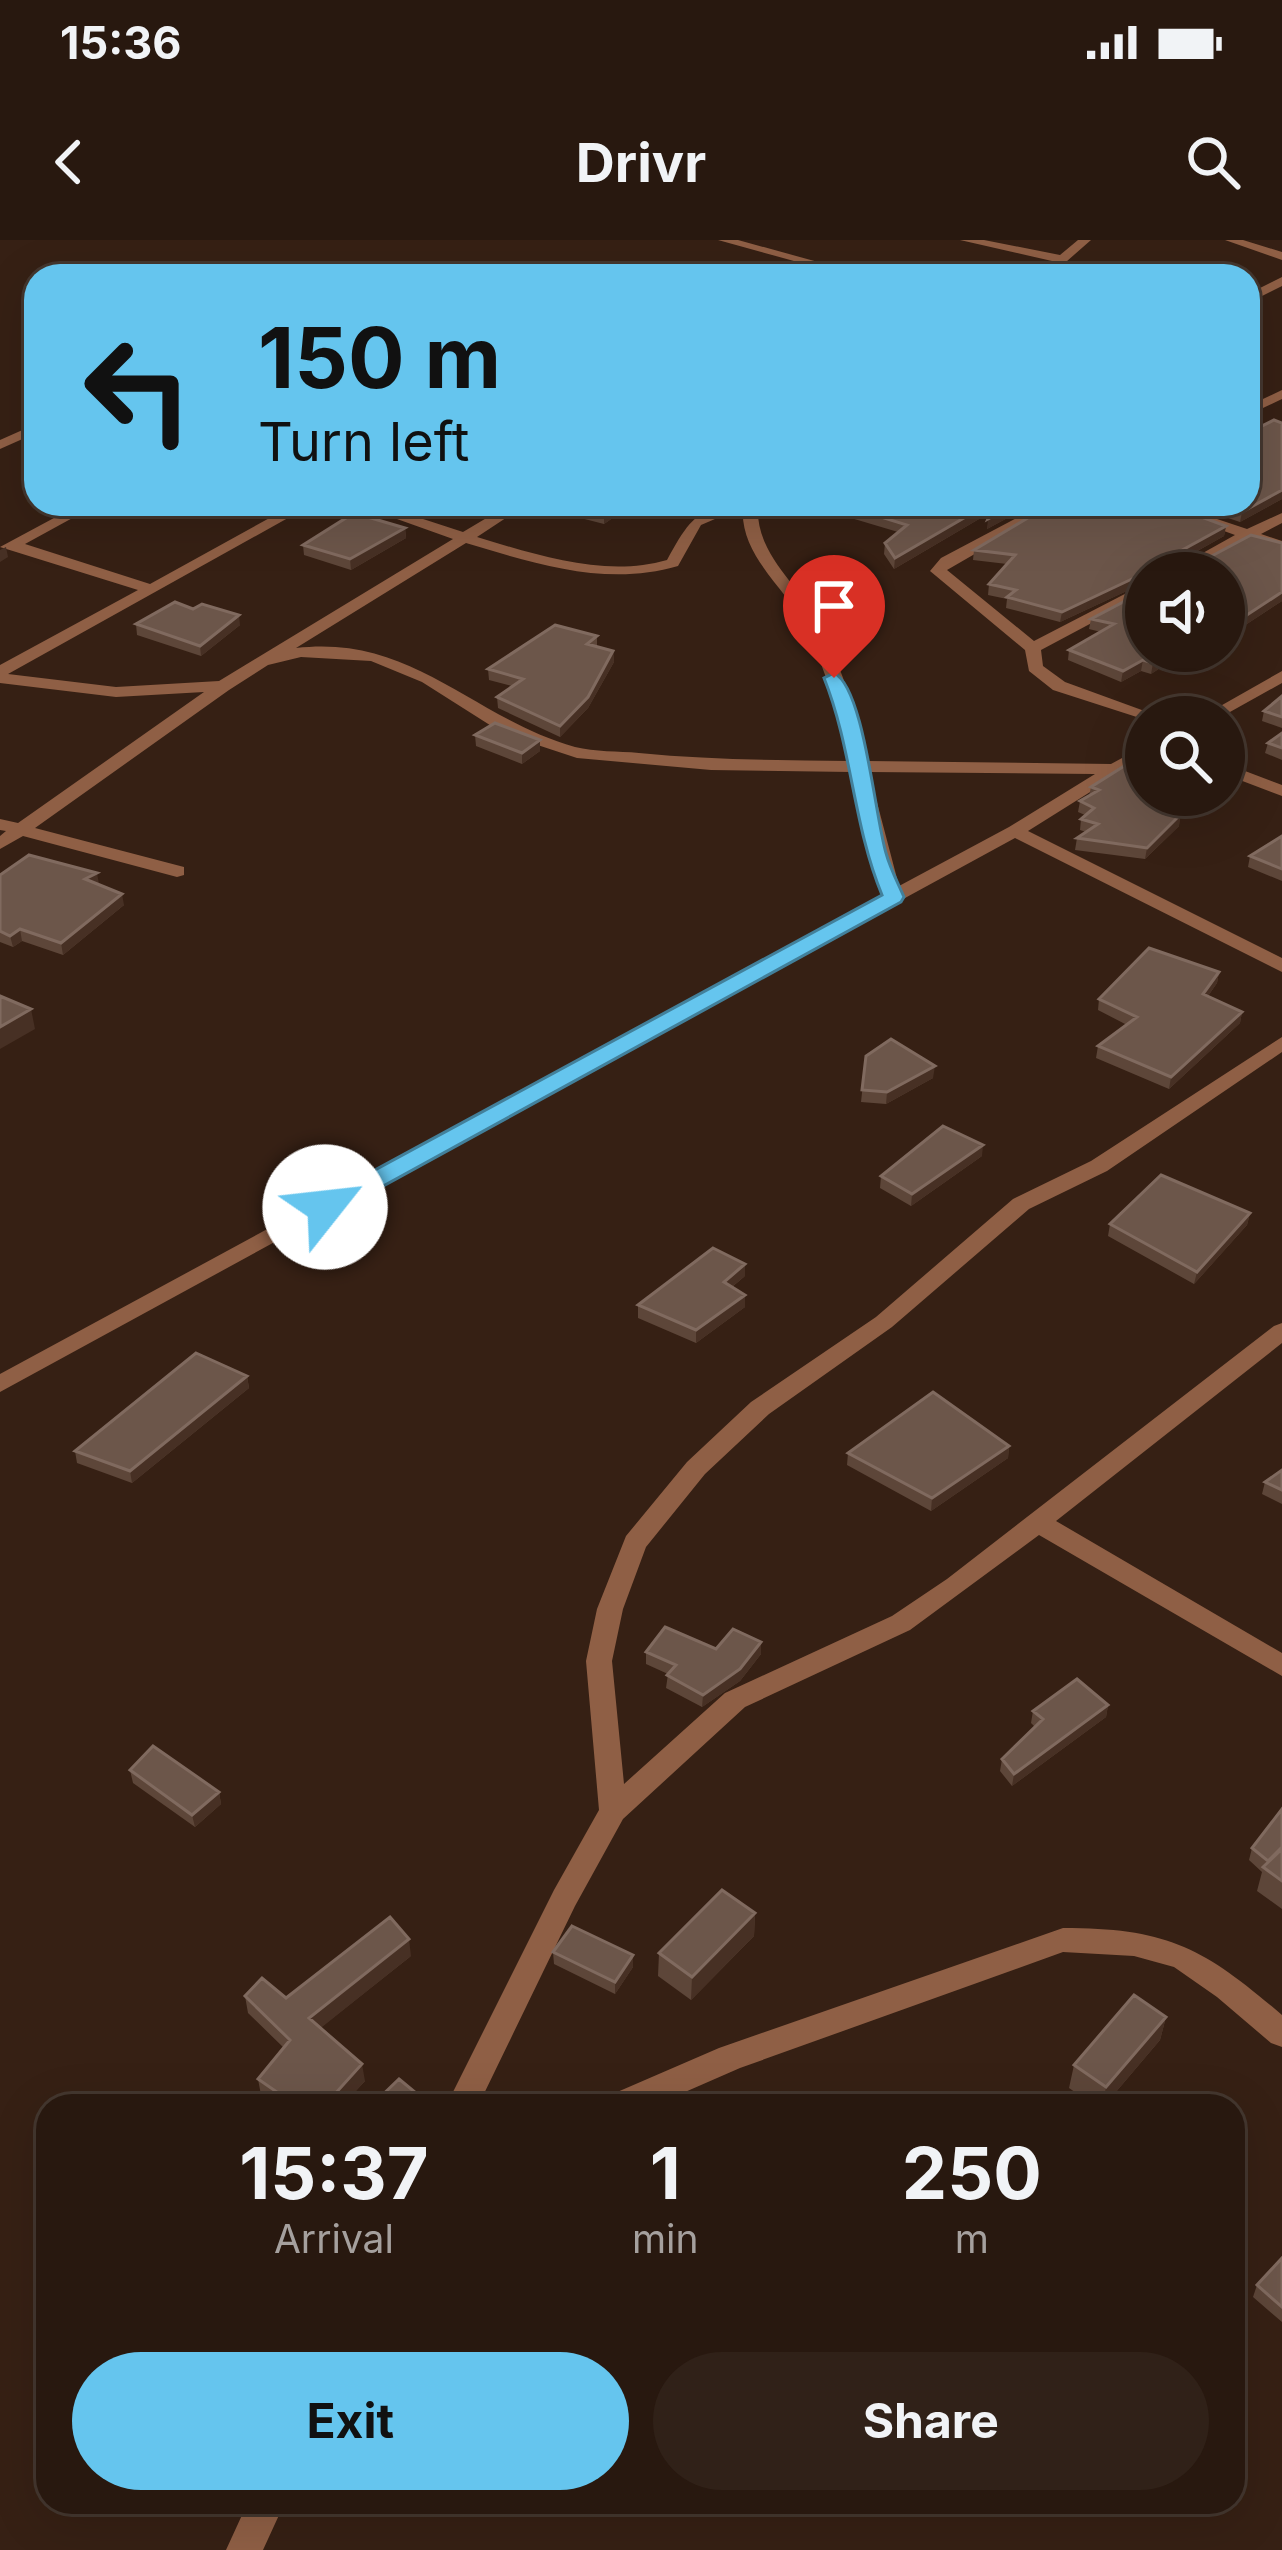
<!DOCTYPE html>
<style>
:root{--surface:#28180f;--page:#302118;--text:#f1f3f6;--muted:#a5a09e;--line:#44372f;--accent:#65c5ee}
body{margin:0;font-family:Inter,sans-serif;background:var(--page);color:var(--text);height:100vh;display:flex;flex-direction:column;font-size:45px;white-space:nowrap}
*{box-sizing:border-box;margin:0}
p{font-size:39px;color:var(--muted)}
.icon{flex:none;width:66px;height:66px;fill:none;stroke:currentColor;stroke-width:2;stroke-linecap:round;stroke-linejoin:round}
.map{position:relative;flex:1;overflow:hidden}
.details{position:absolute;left:36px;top:1854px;width:1209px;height:420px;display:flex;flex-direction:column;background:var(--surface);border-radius:36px;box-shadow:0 12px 48px #0002,0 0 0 3px var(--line)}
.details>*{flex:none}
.top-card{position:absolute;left:24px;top:24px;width:1236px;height:252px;border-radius:36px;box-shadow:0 12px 48px #0002,0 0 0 3px var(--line);background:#65c5ee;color:#111;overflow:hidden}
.buttons{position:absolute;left:1125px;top:312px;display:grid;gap:24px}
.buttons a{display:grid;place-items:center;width:120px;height:120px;border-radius:50%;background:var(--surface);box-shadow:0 12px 48px #0002,0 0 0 3px var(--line);font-size:60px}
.pin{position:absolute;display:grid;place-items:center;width:102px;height:102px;color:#fff;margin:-123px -51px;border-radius:50% 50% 50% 0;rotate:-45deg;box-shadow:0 0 12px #0007}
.pin .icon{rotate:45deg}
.me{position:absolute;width:132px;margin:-66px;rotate:61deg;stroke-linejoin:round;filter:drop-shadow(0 0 9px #0008)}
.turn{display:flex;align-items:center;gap:42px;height:252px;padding:0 36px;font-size:54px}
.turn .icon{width:156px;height:156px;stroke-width:2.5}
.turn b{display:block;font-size:84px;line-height:102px}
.eta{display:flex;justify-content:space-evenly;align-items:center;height:204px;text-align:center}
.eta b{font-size:72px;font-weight:700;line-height:84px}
.cta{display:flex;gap:24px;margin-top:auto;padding:24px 36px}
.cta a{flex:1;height:138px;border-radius:72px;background:var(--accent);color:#111;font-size:48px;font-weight:700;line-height:138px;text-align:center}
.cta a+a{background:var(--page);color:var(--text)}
.status{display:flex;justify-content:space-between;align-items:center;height:84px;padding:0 60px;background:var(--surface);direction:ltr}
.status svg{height:33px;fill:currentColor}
header{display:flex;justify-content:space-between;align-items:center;height:156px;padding:0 36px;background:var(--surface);font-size:54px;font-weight:700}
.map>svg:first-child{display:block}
</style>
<div class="status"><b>15:36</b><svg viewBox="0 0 49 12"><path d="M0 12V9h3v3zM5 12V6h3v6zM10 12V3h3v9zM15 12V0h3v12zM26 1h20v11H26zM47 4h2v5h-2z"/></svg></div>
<header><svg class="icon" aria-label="back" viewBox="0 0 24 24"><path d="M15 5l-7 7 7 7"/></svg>Drivr<svg class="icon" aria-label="search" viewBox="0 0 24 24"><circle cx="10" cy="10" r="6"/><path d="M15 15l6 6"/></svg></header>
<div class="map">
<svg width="1282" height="2310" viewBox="0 0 1282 2310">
<rect width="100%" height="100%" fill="#362014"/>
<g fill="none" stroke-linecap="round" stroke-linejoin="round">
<path fill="#8f5f45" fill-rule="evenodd" d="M718 0H738L869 36H848Z
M960 0H984L1060 15 1078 0H1091L1050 36H1036L1052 21Z
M1225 0H1243L1282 12V20Z
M1282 37V46L1248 63V54Z
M1282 150V159L1248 175V166Z
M36 184V193L0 209V200Z
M80 264H98L25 304 150 344 295 264H313L8 434 116 447 219 441 453 299 355 264H377L463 292 510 264H527L477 297C537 315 605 338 667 320 693 272 702 264 758 264 754 315 801 345 821 387 843 430 856 474 867 521L1111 524 1146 505V517L1028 591 1282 718V732L1015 598 0 1152V1134L884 655 869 611 851 532 711 530 577 518 504 494 422 442 371 421 301 417 268 425 229 450 35 588 184 627V635L177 637 23 596 0 609V596L6 591 0 590V579L18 583 204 452 116 457 0 443V425L138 350 0 307ZM743 267C739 316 787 348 806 388 826 431 839 475 849 521 779 520 709 520 639 513 618 511 595 512 575 507 472 478 413 394 296 408L466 303C536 324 607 347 678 326L701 285ZM869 532 1095 534 1009 587 899 646Z
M1043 264H1061L947 330 1034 401 1146 343V354L1041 410 1043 426 1065 442 1161 477H1146V480L1053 450 1029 431 1025 410 930 331 941 318Z
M1150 264H1172L1247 289 1282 273V283L1261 294 1282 301V311L1249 300 1187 333H1167L1235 295Z
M1282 431V443L1221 477H1201Z
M1224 523 1282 545V556L1224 534Z
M1282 797V812L1107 931 1029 969 892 1087 769 1174 705 1234 646 1307 623 1369 612 1421 624 1544 725 1453 892 1376 947 1339 1274 1086 1282 1083V1103L1056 1281 1282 1413V1436L1039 1295 910 1390 745 1467 623 1579 575 1666 478 1866H446L554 1650 599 1570 586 1421 597 1369 626 1296 687 1222 751 1162 876 1077 1013 959 1091 921Z
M1063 1688C1168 1688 1204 1708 1282 1775V1807L1271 1803 1217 1757 1174 1727 1134 1716 1063 1712 740 1828 653 1866H603L608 1856 719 1808Z
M248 2262H285L263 2310H226Z"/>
</g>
<path fill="#5d4639" d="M36 121V136L30 134 28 124Z
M1282 183V259L1240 282 1186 264H1248Z
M565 264H633L604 284 565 274Z
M858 264H1033L987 289 991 272 894 329 884 314 885 303 898 292 851 278 852 268Z
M1051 264H1166L1226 286 1224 296 1169 327H1191L1251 295 1282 303V361L1224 399V333H1146V342L1060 382 1006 368 1007 359 988 355 989 344 1007 324 973 320 974 310Z
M405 288 406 298 351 330 304 315 303 305Z
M1091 379 1206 411 1176 431 1163 426 1151 434 1141 431 1121 442 1068 420 1069 410 1101 392 1089 389Z
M136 384 240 385 201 416 137 395Z
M597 396V407L613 411 614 422 588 468 560 497 498 468 497 457 512 446 489 440 488 429Z
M1282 456V488L1262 481 1264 471Z
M1282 493V520L1265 513 1268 503Z
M475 495 540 500V511L522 524 476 506Z
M1091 547 1199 555 1174 573 1180 575 1179 586 1145 619 1075 610 1077 598 1086 592 1080 590 1081 579 1085 575 1078 572 1080 561 1089 556Z
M1282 596V641L1248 627 1250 616Z
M0 635 99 645 124 665 63 715 22 701 13 707 0 702Z
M1219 732 1217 743 1208 756 1242 772 1240 783 1169 849 1096 818 1098 806 1127 785 1098 770 1099 759Z
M866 816 933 838 886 864 861 862Z
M982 916 911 966 880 948 881 936Z
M1250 973 1247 985 1194 1044 1108 996 1110 984Z
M745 1036 732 1047 745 1055V1067L696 1103 638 1078V1065Z
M247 1136 249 1148 132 1243 77 1223 75 1211Z
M1009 1206 1008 1218 931 1271 847 1225 848 1213Z
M1282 1230V1264L1262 1254 1265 1242Z
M761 1402V1414L740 1441 702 1467 666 1448 668 1434 646 1424V1412L716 1409Z
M1108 1465 1106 1477 1012 1546 1000 1531 1002 1519 1035 1487 1031 1483 1033 1471Z
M130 1530 219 1552 221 1564 195 1587 133 1543Z
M1282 1569V1669L1257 1651 1262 1632 1249 1620 1252 1608Z
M755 1673 754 1696 691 1760 658 1736 659 1713Z
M553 1712 633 1727 615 1754 554 1724Z
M411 1716 320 1788 365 1841 342 1866H277L261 1855 258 1839 284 1808 248 1773 245 1756 286 1758Z
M1166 1777 1160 1800 1104 1866H1095L1069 1848 1074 1825Z
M1282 2018V2082L1253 2057 1257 2045Z"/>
<path fill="#473024" d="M1282 250V259L1240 282 1242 272Z
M618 264H633L604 284V273Z
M988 264H996V269L894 329 895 318Z
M1015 264H1033L987 289 988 279Z
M1226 286 1224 296 1165 329 1166 319Z
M405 288 406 298 351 330 350 319Z
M6 307 8 317 0 322V310Z
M1151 330V333H1146V342L1060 382 1062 372Z
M1282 352V361L1224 399V390Z
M239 375 240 385 201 416 200 406Z
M613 411 614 422 588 468 560 497V486Z
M1191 411H1206L1176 431 1177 420Z
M1164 416 1163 426 1151 434 1153 423Z
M1143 420 1141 431 1121 442 1123 431Z
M540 500V511L522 524V513Z
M1185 555H1199L1163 581 1165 570Z
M1180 575 1179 586 1145 619 1147 608Z
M97 633 99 644 85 639Z
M122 654 124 665 63 715 61 703Z
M20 689 22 701 13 707 10 696Z
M1219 732 1217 743 1201 766 1203 754Z
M31 769 35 789 0 809V787Z
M1242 772 1240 783 1169 849 1171 837Z
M935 826 933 838 886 864 887 852Z
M983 905 982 916 911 966 912 954Z
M1250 973 1247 985 1194 1044 1197 1032Z
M745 1024V1036L723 1054 724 1042Z
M745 1055V1067L696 1103V1090Z
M247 1136 249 1148 132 1243 130 1231Z
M1009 1206 1008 1218 931 1271 932 1258Z
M761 1402V1414L740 1441 702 1467 703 1455Z
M1108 1465 1106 1477 1012 1546 1014 1534Z
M219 1552 221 1564 195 1587 192 1575Z
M755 1673 754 1696 691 1760 692 1737Z
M409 1699 411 1716 312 1795 309 1778Z
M633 1715V1727L615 1754V1742Z
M1166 1777 1160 1800 1104 1866H1102L1106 1847Z
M362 1824 365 1841 342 1866H324Z
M1245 1895 1242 1906 1233 1916V1909Z"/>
<path fill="#6c564a" stroke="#806a5f" stroke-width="3" d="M1274 180 1282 183V250L1242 272 1218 264H1248V193Z
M565 264H618L604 273Z
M858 264H988L895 318 885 303 907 285 852 268Z
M995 264H1015L988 279Z
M1051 264H1166L1226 286 1166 319 1169 327H1191L1251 295 1282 303V352L1224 390V333H1151V330L1062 372 1007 357 1016 350 989 344 1015 315 974 310Z
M354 273 405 288 350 319 303 305Z
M1146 350V411H1191L1177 420 1164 416 1153 423 1143 420 1123 431 1069 410 1114 384 1091 379Z
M175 362 193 369 202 364 239 375 200 406 136 384Z
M555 385 597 396 587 404 613 411 588 457 560 486 497 457 523 439 488 429Z
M1282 456V477L1264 471Z
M495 483 540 500 522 513 475 495Z
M1282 493V508L1268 503Z
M1140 516 1146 518V555H1185L1165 570 1180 575 1147 608 1077 598 1098 584 1081 579 1094 568 1080 561 1099 550 1091 547Z
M1282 596V629L1250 616Z
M29 615 97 633 85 639 122 654 61 703 20 689 10 696 0 691V635Z
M1149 708 1219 732 1203 754 1242 772 1171 837 1098 806 1137 777 1099 759Z
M0 756 31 769 0 787Z
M891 799 935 826 887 852 862 850 866 816Z
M943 886 983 905 912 954 881 936Z
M1161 935 1250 973 1197 1032 1110 984Z
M713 1008 745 1024 724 1042 745 1055 696 1090 638 1065Z
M196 1113 247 1136 130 1231 75 1211Z
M933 1152 1009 1206 932 1258 848 1213Z
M1282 1230V1250L1265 1242Z
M665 1387 716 1409 733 1389 761 1402 740 1429 703 1455 667 1435 676 1425 646 1412Z
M1077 1439 1108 1465 1014 1534 1002 1519 1043 1479 1033 1471Z
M153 1506 219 1552 192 1575 130 1530Z
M1282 1569V1607L1268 1621 1252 1608Z
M1282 1609V1641L1263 1627Z
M722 1650 755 1673 692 1737 659 1713Z
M390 1677 409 1699 309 1778 362 1824 324 1866H297L258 1839 290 1800 245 1756 262 1738 286 1758Z
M572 1686 633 1715 615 1742 553 1712Z
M1134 1755 1166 1777 1106 1847 1074 1825Z
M399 1839 427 1862 423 1866H371Z
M1233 1886 1245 1895 1233 1909Z
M1282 2018V2067L1257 2045Z"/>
<path fill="#65c5ee" stroke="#42809b" stroke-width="3" d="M834 433C864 447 875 577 886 613 890 628 898 643 904 657L901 662 334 973H316L312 967 316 962 882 655C853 585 852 508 824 438Z"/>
</svg>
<div class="buttons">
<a><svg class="icon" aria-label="sound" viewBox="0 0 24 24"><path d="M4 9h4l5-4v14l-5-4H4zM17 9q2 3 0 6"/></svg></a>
<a><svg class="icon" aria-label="search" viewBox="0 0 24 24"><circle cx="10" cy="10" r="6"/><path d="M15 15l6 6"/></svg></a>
</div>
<div class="pin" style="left:834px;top:438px;background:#d93025"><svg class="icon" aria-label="arrive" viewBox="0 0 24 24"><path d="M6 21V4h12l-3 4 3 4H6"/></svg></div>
<svg class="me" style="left:325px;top:967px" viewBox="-20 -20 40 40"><circle r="19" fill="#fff"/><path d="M0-13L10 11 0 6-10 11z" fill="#65c5ee"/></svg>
<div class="top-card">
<div class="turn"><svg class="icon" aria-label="left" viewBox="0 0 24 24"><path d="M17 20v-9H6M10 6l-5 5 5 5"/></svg><div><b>150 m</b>Turn left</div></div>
</div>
<section class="details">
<div class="eta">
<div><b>15:37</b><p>Arrival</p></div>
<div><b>1</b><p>min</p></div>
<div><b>250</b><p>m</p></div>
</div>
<div class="cta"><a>Exit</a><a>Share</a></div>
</section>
</div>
